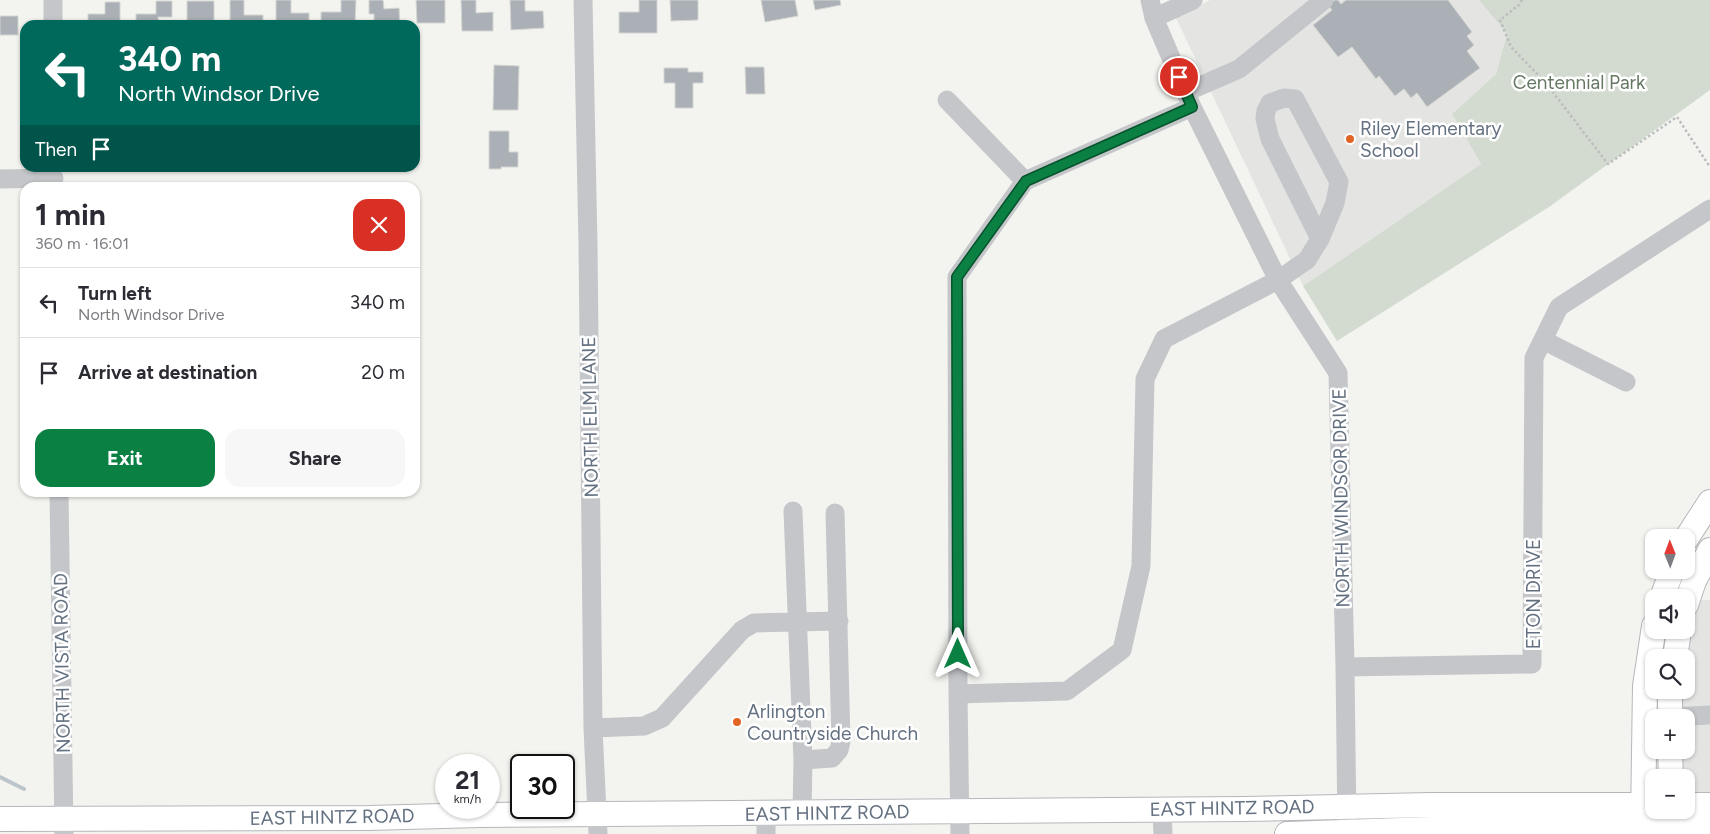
<!DOCTYPE html>
<meta charset="utf-8">
<style>
:root{--surface:#fff;--page:#f7f7f7;--text:#2b2b33;--muted:#7c7c81;--line:#e1e1e2;--accent:#0b8043}
body{margin:0;font-family:Figtree,sans-serif;background:var(--page);color:var(--text);height:100vh;display:flex;flex-direction:column;font-size:19px;white-space:nowrap}
*{box-sizing:border-box;margin:0}
p{font-size:16px;color:var(--muted)}
.icon{flex:none;width:28px;height:28px;fill:none;stroke:currentColor;stroke-width:2;stroke-linecap:round;stroke-linejoin:round}
.map{position:relative;flex:1;overflow:hidden}
.side{position:absolute;left:20px;top:182px;width:400px;height:315px;display:flex;flex-direction:column;background:var(--surface);border-radius:15px;box-shadow:0 1px 4px #0004}
.side>*{flex:none}
.hud{position:absolute;left:20px;top:20px;width:400px;height:152px;border-radius:15px;box-shadow:0 1px 4px #0004;background:#00695c;color:#fff;overflow:hidden}
.needle{width:32px;rotate:359deg}
.controls{position:absolute;left:1645px;top:529px;display:grid;gap:10px}
.controls a{display:grid;place-items:center;width:50px;height:50px;border-radius:10px;background:var(--surface);box-shadow:0 1px 4px #0004;font-size:25px}
.speed{position:absolute;left:435px;top:754px;display:flex;gap:10px;font-size:25px;font-weight:700;text-align:center}
.speed>*{display:grid;place-content:center;width:65px;height:65px;border-radius:50%;background:var(--surface);box-shadow:0 1px 4px #0004;line-height:1}
.speed small{font-size:12px;font-weight:400}
.speed .limit{border:2px solid #111;border-radius:8px;background:#fff;color:#111}
.pin{position:absolute;display:grid;place-items:center;width:42px;height:42px;color:#fff;margin:-21px;border:2px solid #fff;border-radius:50%;box-shadow:0 1px 5px #0007}
.me{position:absolute;width:55px;margin:-28px;rotate:0deg;stroke-linejoin:round;filter:drop-shadow(0 0 4px #0008)}
.turn{display:flex;align-items:center;gap:18px;height:105px;padding:0 15px;font-size:22px}
.turn .icon{width:65px;height:65px;stroke-width:2.5}
.turn b{display:block;font-size:35px;line-height:42px}
.then{display:flex;align-items:center;height:48px;padding:0 15px;background:#0003;gap:10px;font-size:19px}
.round{display:grid;place-items:center;flex:none;width:52px;height:52px;border-radius:15px;background:var(--page)}
.head{display:flex;align-items:center;justify-content:space-between;height:85px;padding:0 15px}
h1{font-size:30px;font-weight:700;line-height:38px}
.primary-button{display:flex;gap:10px;margin-top:auto;padding:10px 15px}
.primary-button a{flex:1;height:58px;border-radius:15px;background:var(--accent);color:#fff;font-size:20px;font-weight:700;line-height:58px;text-align:center}
.primary-button a+a{background:var(--page);color:var(--text)}
ul{padding:0;list-style:none}
li{display:flex;align-items:center;gap:15px;height:70px;padding:0 15px;border-top:1px solid var(--line)}
li div{flex:1}
li b{display:block;font-size:19px}
li em{font-style:normal}
.map>svg:first-child{display:block}
</style>
<div class="map">
<svg width="1710" height="834" viewBox="0 0 1710 834">
<rect width="100%" height="100%" fill="#f3f4ef"/>
<path fill="#e4e5e3" d="M1210 0H1479L1507 34 1496 74 1452 114 1481 164 1303 286 1176 18Z
M1695 600H1710V795L1697 796 1686 787V778L1680 777V750H1686V718L1678 717V690H1686V658L1681 657Z"/>
<path fill="#d3dbd1" d="M1479 0H1710V90L1549 207 1337 341 1303 286 1481 164 1452 114 1496 74 1507 34Z"/>
<g fill="none" stroke-linecap="round" stroke-linejoin="round">
<path stroke="#bcc5cb" stroke-width="4" d="M0 777 24 789"/>
</g>
<path fill="#aab0b5" stroke="#d5d5d2" d="M230 0H244V15H263V25H230Z
M276 0H291V13H309V25H276Z
M341 0H356L355 25H321V12H341Z
M369 0H383L384 9 399 8 400 25H374V14H369Z
M416 0H445V23H417Z
M461 0H476V13L493 12V31H462Z
M510 0H525V11H543L544 28 511 30Z
M639 0H657V33H619V12H639Z
M670 0H698V20L671 21Z
M761 0H795L798 16 765 22Z
M813 0H840L841 5 815 10Z
M1335 0H1338L1341 4 1346 0H1448L1472 32 1467 36 1474 45 1467 51 1480 68 1427 107 1417 93 1411 98 1404 89 1395 96 1379 76 1376 79 1352 47 1338 57 1313 25 1332 10 1328 5Z
M156 1H172V17H158L159 25H136V14H156Z
M187 1H214V25H187Z
M105 2H120V25H88V14H105Z
M0 16H18V35H0Z
M494 65 519 66 518 110H493Z
M745 67H764L765 94H746Z
M664 68H688V72H703V83H693V108H675V83H664Z
M489 131H509V152H518V167H501V169H489Z"/>
<g fill="none" stroke-linecap="round" stroke-linejoin="round">
<g stroke="#b4b7bb" stroke-width="26">
<path id="major" d="M1686 539 1710 502
M1662 598 1672 570
M1686 605 1694 581 1710 550
M1675 658 1679 630
M1670 718V690
M1670 750 1671 778
M1686 805H1710
M0 819 369 818 480 815 1244 809 1430 805H1654
M1643 821 1645 686 1654 626
M1287 834 1431 829H1710"/>
</g>
<path stroke="#bbbdbf" stroke-width="2.5" stroke-dasharray="2.5 2.5" stroke-linecap="butt" d="M1522 0 1519 5 1500 20 1511 47 1545 82 1608 164 1677 117 1710 167"/>
<path stroke="#c4c6ca" stroke-width="19" d="M53 0V25
M583 0 588 245 593 728 598 834
M1150 0 1154 18 1192 107 1278 280 1338 373 1345 667 1347 831
M1154 18 1193 0
M1186 92 1239 69 1324 0
M947 100 1025 181
M0 179 54 178
M1543 340 1626 382
M59 492 64 834
M793 511 803 760 802 813
M1345 667 1532 664 1534 358 1559 307 1710 209
M958 694 1067 691 1122 650 1141 566 1145 379 1164 339 1278 280 1307 260 1320 239 1335 203 1339 182 1295 99 1284 98 1270 103 1266 111 1265 119 1270 139 1320 239
M1670 717 1710 715
M593 728 644 726 662 718 742 630 754 623 839 621
M803 760 832 758 839 750 841 741 835 513
M1162 810 1163 834
M766 814V834
M960 834 958 694 957 277 1025 181 1192 107"/>
<use href="#major" stroke="#fff" stroke-width="24"/>
</g>
<g fill="none" stroke-linecap="round" stroke-linejoin="round">
<g stroke="#07532c" stroke-width="12">
<path id="route" d="M958 654 957 277 1026 181 1192 107 1179 77"/>
</g>
<use href="#route" stroke="#0b8043" stroke-width="9"/>
</g>
<g fill="#e16423" stroke="#fff" stroke-width="2">
<circle cx="1350" cy="139" r="5"/>
<circle cx="737" cy="722" r="5"/>
</g>
<g text-anchor="middle" dominant-baseline="central" stroke-width="5" stroke-linejoin="round" paint-order="stroke">
<g font-size="19" fill="#647862" stroke="#fff">
<text x="1579" y="82">Centennial Park</text>
</g>
<g font-size="19" fill="#637080" stroke="#fff" text-anchor="start">
<text x="1360" y="128">Riley Elementary<tspan x="1360" dy="22">School</tspan></text>
<text x="747" y="711">Arlington<tspan x="747" dy="22">Countryside Church</tspan></text>
</g>
<g font-size="19" fill="#637080" stroke="#fff">
<text transform="translate(590 417) rotate(-91)">NORTH ELM LANE</text>
<text transform="translate(1341 498) rotate(-91)">NORTH WINDSOR DRIVE</text>
<text transform="translate(1533 594) rotate(-90)">ETON DRIVE</text>
<text transform="translate(62 663) rotate(-91)">NORTH VISTA ROAD</text>
<text transform="translate(1232 808) rotate(-1)">EAST HINTZ ROAD</text>
<text transform="translate(827 813) rotate(-1)">EAST HINTZ ROAD</text>
<text transform="translate(332 817) rotate(-1)">EAST HINTZ ROAD</text>
</g>
</g>
</svg>
<div class="controls">
<a><svg class="needle" viewBox="-14 -14 28 28"><path d="M0-13l5 13h-10z" fill="#e53935"/><path d="M0 13l5-13h-10z" fill="#7c7c81"/></svg></a>
<a><svg class="icon" aria-label="sound" viewBox="0 0 24 24"><path d="M4 9h4l5-4v14l-5-4H4zM17 9q2 3 0 6"/></svg></a>
<a><svg class="icon" aria-label="search" viewBox="0 0 24 24"><circle cx="10" cy="10" r="6"/><path d="M15 15l6 6"/></svg></a>
<a>+</a>
<a>−</a>
</div>
<div class="speed"><div>21<small>km/h</small></div><div class="limit">30</div></div>
<div class="pin" style="left:1179px;top:77px;background:#d93025"><svg class="icon" aria-label="arrive" viewBox="0 0 24 24"><path d="M6 21V4h12l-3 4 3 4H6"/></svg></div>
<svg class="me" style="left:958px;top:654px" viewBox="-20 -20 40 40"><path d="M0-17L14 15 0 8-14 15z" fill="#0b8043" stroke="#fff" stroke-width="4"/></svg>
<div class="hud">
<div class="turn"><svg class="icon" aria-label="left" viewBox="0 0 24 24"><path d="M17 20v-9H6M10 6l-5 5 5 5"/></svg><div><b>340 m</b>North Windsor Drive</div></div>
<div class="then">Then<svg class="icon" aria-label="arrive" viewBox="0 0 24 24"><path d="M6 21V4h12l-3 4 3 4H6"/></svg></div>
</div>
<section class="side">
<div class="head"><div><h1>1 min</h1><p>360 m · 16:01</p></div><a class="round" style="background:#d93025;color:#fff"><svg class="icon" aria-label="close" viewBox="0 0 24 24"><path d="M6 6l12 12M18 6L6 18"/></svg></a></div>
<ul>
<li><svg class="icon" aria-label="left" viewBox="0 0 24 24"><path d="M17 20v-9H6M10 6l-5 5 5 5"/></svg><div><b>Turn left</b><p>North Windsor Drive</p></div><em>340 m</em></li>
<li><svg class="icon" aria-label="arrive" viewBox="0 0 24 24"><path d="M6 21V4h12l-3 4 3 4H6"/></svg><div><b>Arrive at destination</b></div><em>20 m</em></li>
</ul>
<div class="primary-button"><a>Exit</a><a>Share</a></div>
</section>
</div>
